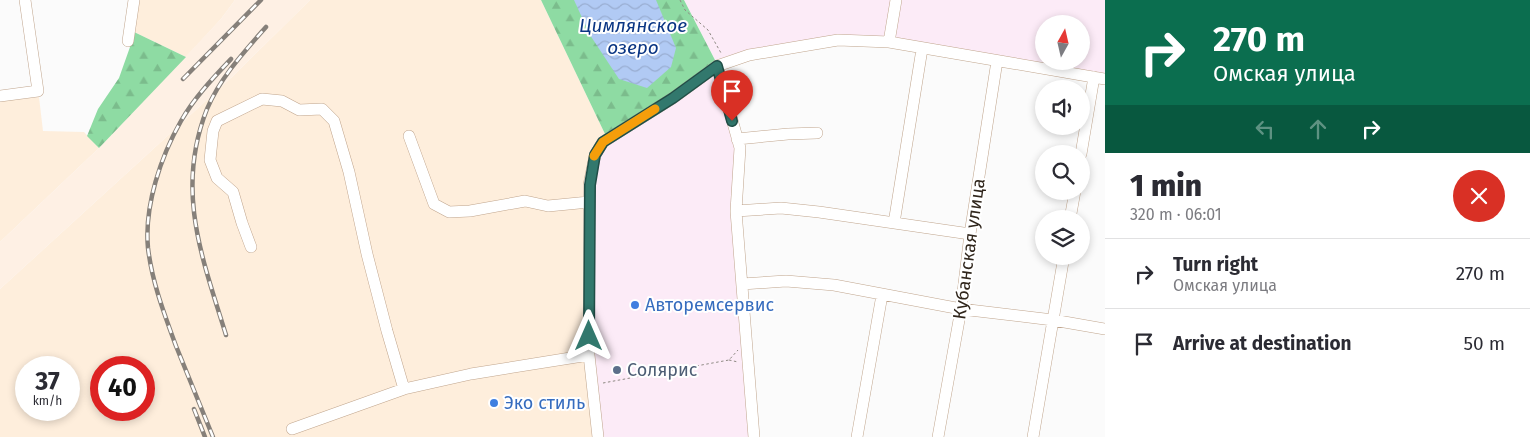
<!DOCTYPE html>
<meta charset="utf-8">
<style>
:root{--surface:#fff;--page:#f7f7f7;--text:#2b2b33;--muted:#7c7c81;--line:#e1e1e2}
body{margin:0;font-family:"Fira Sans",sans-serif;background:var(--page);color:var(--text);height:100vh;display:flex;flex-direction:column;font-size:19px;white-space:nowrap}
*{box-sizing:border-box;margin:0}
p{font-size:16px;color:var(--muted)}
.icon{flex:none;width:28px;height:28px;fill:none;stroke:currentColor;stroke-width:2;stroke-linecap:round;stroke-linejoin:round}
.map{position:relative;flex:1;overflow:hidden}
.side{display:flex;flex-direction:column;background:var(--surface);width:425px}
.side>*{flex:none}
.banner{background:#0b6e4f;color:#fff;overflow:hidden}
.needle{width:32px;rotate:8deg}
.controls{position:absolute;left:1035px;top:15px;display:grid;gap:10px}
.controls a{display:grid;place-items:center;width:55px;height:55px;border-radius:50%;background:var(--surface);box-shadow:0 2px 8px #0003;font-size:25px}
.speed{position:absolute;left:15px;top:356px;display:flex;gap:10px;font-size:25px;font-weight:700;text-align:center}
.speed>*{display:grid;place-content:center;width:65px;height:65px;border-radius:50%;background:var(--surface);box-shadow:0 2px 8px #0003;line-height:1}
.speed small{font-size:12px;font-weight:400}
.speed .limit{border:8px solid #d22;background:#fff;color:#111}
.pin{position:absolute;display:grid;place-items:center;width:42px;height:42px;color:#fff;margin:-51px -21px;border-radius:50% 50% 50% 0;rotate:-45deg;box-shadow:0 0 5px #0007}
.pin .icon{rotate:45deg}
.me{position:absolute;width:55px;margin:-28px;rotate:0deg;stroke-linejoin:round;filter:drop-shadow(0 0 4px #0008)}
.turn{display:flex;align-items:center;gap:18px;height:105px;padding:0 25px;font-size:22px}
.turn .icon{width:65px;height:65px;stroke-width:2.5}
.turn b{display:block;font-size:35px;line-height:42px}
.lanes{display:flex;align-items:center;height:48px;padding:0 25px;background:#0003;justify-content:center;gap:25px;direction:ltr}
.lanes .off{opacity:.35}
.round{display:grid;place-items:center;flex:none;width:52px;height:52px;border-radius:26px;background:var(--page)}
.summary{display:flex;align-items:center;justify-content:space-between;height:85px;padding:0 25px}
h1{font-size:30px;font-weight:800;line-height:38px}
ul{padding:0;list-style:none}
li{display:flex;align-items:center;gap:15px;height:70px;padding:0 25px;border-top:1px solid var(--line)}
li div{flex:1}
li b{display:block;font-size:19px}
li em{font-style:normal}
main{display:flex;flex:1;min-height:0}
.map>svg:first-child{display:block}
</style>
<main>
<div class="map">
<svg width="1105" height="437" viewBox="0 0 1105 437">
<defs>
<pattern id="forest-firs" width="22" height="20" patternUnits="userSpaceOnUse" patternTransform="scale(1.25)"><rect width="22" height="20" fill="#8edba3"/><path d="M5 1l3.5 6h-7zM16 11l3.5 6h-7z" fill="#7bbc8c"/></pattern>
<pattern id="water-waves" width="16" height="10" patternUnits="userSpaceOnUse" patternTransform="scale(1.25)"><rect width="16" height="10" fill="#b1caf4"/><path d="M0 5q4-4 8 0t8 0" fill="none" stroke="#99add1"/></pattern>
</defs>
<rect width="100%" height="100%" fill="#fbfbfb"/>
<path fill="#feeedc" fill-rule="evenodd" d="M137 0H235L221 19 186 57 132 31Z
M310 0H541L605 134 599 137 589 153 585 186 593 437H0V289L233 76ZM26 368H69V410H26ZM101 368H144V410H101Z
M39 97 43 131 84 132 99 148 0 242V101Z"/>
<path fill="#fcebf7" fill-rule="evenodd" d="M684 0H1105V75L892 38 747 50 715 60ZM1044 24H1081V61H1044Z
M715 75 736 151 733 211 749 437H601L592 354 594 185 600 157 607 146 634 127 676 102Z"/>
<path fill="#fef0e4" d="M235 0H310L233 76 0 289V242L99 148 221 19Z"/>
<path fill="url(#forest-firs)" d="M541 0H684L715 60 670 94 605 134Z
M132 31 186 57 99 148 87 136 98 109 119 78 130 47Z"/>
<path fill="url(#water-waves)" d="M574 0H656L676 48 671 67 647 88 619 79 590 35Z"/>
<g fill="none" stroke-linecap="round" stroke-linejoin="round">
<g stroke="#c0a58d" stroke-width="12">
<path id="minor" d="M128 41 134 0
M889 42 896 0
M717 66 740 148 736 211 754 437
M0 96 38 91 25 0
M409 136 434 204 449 212 470 211 525 201 548 206 589 202
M737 139 788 134 817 133
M1081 154 1094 77
M736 211 781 208 819 212 970 234
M1070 219 1075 191
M894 223 922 49
M251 247 242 223 233 192 217 178 210 160 213 131 217 121 262 99 282 101 299 110 322 109 334 121 349 172 367 254 387 331 404 389
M742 284 786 281 834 285 961 309 1053 320 1105 329
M292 429 404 389 471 374 589 355
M598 437 589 355V185L595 155 603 142 673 98 717 66 749 55 838 40 889 42 1105 79
M857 437 882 295
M938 437 961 309 970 234 997 61
M1033 437 1064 256"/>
</g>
<path stroke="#8f8a84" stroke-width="1" stroke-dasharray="2.5 2.5" stroke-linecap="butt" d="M680 0 685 10 708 30 721 53
M729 360 738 362
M603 383 729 360 738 350"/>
<use href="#minor" stroke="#fff" stroke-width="11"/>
<g stroke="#86807a" stroke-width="4.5">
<path id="rail" d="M183 79 261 0
M226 335C202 257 175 190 207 109 220 78 244 52 266 27
M194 409 205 437
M213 437C201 407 188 376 176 346 164 313 152 282 148 248 144 206 161 156 181 121 194 98 213 78 231 59"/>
</g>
<use href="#rail" stroke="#fff" stroke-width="2.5" stroke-dasharray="8" stroke-linecap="butt"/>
</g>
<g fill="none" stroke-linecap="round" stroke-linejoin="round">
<g stroke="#204e47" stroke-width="12">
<path id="route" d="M589 336 590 185 595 155 603 142 673 98 717 66 732 121"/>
</g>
<use href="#route" stroke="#32786d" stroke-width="9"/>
<path stroke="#f59e0b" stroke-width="9" d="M594 156 603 142 655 109"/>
</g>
<g fill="#3f7fe0" stroke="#fff" stroke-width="2">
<circle cx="635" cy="305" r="5"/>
<circle cx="494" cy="403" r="5"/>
</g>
<circle fill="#5c6f8a" stroke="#fff" stroke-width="2" cx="617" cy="370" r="5"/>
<g text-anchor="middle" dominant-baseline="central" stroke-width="4" stroke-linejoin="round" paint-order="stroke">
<g font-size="18" fill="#30261c" stroke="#fff">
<text transform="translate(969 249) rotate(-82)">Кубанская улица</text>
</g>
<g font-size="18" fill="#366cbe" stroke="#fff" text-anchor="start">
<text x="645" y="305">Авторемсервис</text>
<text x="504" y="403">Эко стиль</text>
</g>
<g font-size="18" fill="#4e5e75" stroke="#fff" text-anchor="start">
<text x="627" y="370">Солярис</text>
</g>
<g font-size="19" font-style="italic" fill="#0b3684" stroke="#fff">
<text x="633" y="25">Цимлянское<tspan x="633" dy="22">озеро</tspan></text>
</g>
</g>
</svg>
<div class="controls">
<a><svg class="needle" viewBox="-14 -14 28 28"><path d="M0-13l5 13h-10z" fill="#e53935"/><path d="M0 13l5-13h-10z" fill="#7c7c81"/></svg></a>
<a><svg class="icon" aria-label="sound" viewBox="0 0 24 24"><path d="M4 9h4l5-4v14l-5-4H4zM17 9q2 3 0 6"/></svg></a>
<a><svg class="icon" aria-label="search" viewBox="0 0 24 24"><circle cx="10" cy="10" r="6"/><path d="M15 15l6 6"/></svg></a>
<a><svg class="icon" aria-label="layers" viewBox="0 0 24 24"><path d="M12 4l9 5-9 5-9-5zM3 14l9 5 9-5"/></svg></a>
</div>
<div class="speed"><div>37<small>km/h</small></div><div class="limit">40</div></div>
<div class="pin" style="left:732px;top:121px;background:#d93025"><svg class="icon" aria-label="arrive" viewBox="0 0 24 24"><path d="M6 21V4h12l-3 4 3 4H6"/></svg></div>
<svg class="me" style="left:589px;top:336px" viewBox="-20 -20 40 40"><path d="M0-17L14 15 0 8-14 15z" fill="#32786d" stroke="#fff" stroke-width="4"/></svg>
</div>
<section class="side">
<div class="banner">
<div class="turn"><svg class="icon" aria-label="right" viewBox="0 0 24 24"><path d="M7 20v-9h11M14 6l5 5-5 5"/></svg><div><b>270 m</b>Омская улица</div></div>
<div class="lanes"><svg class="icon off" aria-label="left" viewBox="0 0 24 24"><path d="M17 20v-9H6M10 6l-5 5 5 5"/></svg><svg class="icon off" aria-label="ahead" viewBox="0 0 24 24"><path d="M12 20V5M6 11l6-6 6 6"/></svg><svg class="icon" aria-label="right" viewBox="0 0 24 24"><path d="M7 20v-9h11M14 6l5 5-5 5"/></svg></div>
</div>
<div class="summary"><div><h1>1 min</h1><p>320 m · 06:01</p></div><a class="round" style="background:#d93025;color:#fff"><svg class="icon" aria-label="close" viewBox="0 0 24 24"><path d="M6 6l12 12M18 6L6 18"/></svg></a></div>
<ul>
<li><svg class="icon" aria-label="right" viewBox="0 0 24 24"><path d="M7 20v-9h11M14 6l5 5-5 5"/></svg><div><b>Turn right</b><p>Омская улица</p></div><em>270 m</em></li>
<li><svg class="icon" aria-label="arrive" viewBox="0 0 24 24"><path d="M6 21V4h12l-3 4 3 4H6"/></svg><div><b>Arrive at destination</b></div><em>50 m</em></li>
</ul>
</section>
</main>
